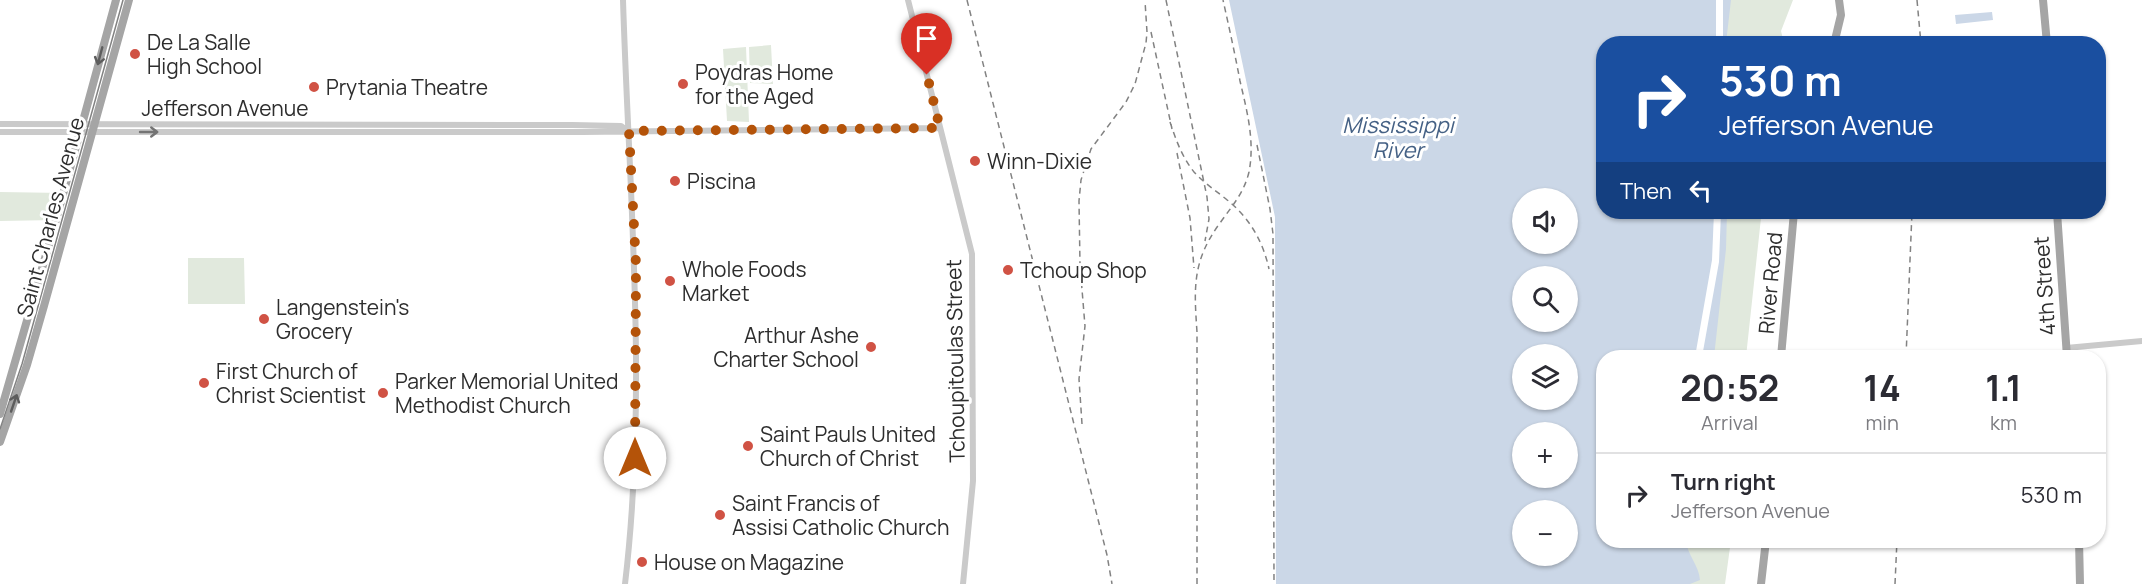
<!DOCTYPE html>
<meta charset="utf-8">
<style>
:root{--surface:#fff;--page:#f2f2f3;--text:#2b2b33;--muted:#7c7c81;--line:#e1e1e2}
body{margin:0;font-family:Manrope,sans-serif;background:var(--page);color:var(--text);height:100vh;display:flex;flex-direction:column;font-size:22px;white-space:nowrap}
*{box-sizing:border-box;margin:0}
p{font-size:20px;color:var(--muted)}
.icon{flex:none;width:33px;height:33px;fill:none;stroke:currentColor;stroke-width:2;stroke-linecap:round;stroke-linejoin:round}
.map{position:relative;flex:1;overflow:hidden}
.side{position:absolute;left:1596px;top:350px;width:510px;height:198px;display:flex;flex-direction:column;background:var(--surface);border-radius:24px;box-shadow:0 2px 4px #0004}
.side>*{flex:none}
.top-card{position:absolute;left:1596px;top:36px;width:510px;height:183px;border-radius:24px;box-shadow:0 2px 4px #0004;background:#1a4fa0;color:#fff;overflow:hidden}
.fabs{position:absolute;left:1512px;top:188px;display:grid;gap:12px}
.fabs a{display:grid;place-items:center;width:66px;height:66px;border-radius:50%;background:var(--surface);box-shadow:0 2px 4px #0004;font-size:30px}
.pin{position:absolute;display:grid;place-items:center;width:51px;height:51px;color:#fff;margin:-62px -26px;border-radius:50% 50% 50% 0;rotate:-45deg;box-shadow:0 0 6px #0007}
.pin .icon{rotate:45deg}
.me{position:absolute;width:66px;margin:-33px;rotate:0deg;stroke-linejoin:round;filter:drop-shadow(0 0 4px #0008)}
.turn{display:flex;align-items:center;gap:21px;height:126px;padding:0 24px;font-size:27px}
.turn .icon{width:78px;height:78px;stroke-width:2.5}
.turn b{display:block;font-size:42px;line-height:51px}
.then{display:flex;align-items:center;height:57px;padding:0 24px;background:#0003;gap:12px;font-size:22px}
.eta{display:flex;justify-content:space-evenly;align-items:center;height:102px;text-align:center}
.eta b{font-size:36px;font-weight:700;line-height:42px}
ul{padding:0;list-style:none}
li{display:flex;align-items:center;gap:18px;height:84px;padding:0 24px;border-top:2px solid var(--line)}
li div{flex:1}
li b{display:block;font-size:22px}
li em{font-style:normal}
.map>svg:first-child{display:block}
</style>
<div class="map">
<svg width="2142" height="584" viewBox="0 0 2142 584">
<rect width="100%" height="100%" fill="#fff"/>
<path fill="#e1e9dd" d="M1728 0H1793L1781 31 1784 43 1725 44Z
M771 45 773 84 750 83 749 47Z
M746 47 749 122 727 121 723 49Z
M0 192 64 193 56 220 0 221Z
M1723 212H1760L1761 218 1746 357H1709Z
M188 258H244L245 304H188Z
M1678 540H1731L1725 584H1684Z"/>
<path fill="#cbd7e7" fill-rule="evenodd" d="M1229 0H1731L1726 43 1604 44V212H1727L1726 249 1714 357H1604V540H1686C1687 555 1699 565 1700 580L1690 584H1276L1275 217ZM1522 198H1568V243H1522ZM1522 276H1568V321H1522ZM1522 354H1568V399H1522ZM1522 432H1568V477H1522ZM1522 510H1568V555H1522Z
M1992 12 1993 20 1956 24 1955 15Z"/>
<path fill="#fff" d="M1716 0H1723V43H1716Z
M1714 212H1721L1719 262 1702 357H1695L1712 260Z"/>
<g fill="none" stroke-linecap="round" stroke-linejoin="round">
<path stroke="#cacaca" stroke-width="6" d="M623 0C629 195 648 390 625 584
M908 0 972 254 973 481 963 584
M0 124 572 125 621 126 628 131
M0 132H582L940 128
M2066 348 2142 341"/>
<path stroke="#a5a5a5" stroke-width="8" d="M2043 0 2047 44
M1834 44 1841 15 1839 0
M2057 212 2067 357
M1781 357 1794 212
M0 414 56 220 116 0
M0 442 27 365 44 306 129 0
M2079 540 2080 584
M1761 584 1766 540"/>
<path stroke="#828282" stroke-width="1.5" d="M0 429 22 364 123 0"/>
<path stroke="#828282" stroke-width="1.5" stroke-dasharray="6 4.5" stroke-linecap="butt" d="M967 0 1107 555 1112 584
M1166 0 1207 197 1209 219 1205 241
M1917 0 1921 44
M1151 32 1172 129
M1170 122C1176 140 1182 157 1194 172 1204 183 1215 190 1226 199 1249 217 1263 241 1269 269
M1257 145 1270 209 1273 234 1274 584
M1177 153 1190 218 1194 268
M1906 357 1912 212
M1082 424 1079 379 1085 326 1080 265 1079 201 1081 180 1091 149 1126 102 1135 84 1146 43 1147 32 1145 1
M1197 584V332C1194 288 1192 261 1220 223 1232 206 1244 193 1249 172 1255 141 1247 111 1240 81 1235 54 1229 27 1223 0
M1895 584 1897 540"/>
</g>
<defs><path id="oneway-shaft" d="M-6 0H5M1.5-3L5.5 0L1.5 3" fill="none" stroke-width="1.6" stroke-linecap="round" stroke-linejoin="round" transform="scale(1.5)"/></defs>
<g stroke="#5d5d5d">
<use href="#oneway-shaft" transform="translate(100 56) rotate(105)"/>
<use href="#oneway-shaft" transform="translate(14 403) rotate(-71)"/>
</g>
<use stroke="#747474" href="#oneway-shaft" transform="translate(149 132)"/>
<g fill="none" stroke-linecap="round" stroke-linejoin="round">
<path stroke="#b45309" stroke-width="10" stroke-dasharray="0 18" d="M635 458 636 265 629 131 940 128 927 75"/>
</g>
<g fill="#d05244" stroke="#fff" stroke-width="2">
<circle cx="135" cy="54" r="6"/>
<circle cx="683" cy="84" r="6"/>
<circle cx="314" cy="87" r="6"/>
<circle cx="975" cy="161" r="6"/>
<circle cx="675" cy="181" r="6"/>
<circle cx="1008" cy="270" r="6"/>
<circle cx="670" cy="281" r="6"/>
<circle cx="264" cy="319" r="6"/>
<circle cx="871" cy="347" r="6"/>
<circle cx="204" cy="383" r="6"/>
<circle cx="383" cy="393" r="6"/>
<circle cx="748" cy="446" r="6"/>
<circle cx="720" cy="515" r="6"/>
<circle cx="642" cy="562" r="6"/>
</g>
<g text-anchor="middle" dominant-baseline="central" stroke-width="6" stroke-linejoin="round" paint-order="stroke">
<g font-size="21" fill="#2d2d2d" stroke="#fff" text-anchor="start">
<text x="147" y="42">De La Salle<tspan x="147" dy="24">High School</tspan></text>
<text x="695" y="72">Poydras Home<tspan x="695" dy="24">for the Aged</tspan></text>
<text x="326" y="87">Prytania Theatre</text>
<text x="987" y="161">Winn-Dixie</text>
<text x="687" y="181">Piscina</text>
<text x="682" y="269">Whole Foods<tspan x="682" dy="24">Market</tspan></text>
<text x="1020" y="270">Tchoup Shop</text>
<text x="276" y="307">Langenstein's<tspan x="276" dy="24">Grocery</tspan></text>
<text x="859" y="335" text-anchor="end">Arthur Ashe<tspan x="859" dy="24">Charter School</tspan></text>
<text x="216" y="371">First Church of<tspan x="216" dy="24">Christ Scientist</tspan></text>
<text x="395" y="381">Parker Memorial United<tspan x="395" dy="24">Methodist Church</tspan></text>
<text x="760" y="434">Saint Pauls United<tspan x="760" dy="24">Church of Christ</tspan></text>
<text x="732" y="503">Saint Francis of<tspan x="732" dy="24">Assisi Catholic Church</tspan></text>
<text x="654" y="562">House on Magazine</text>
</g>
<g font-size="21" fill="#2d2d2d" stroke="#fff">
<text x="225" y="108">Jefferson Avenue</text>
<text transform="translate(50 217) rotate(-75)">Saint Charles Avenue</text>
<text transform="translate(1770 283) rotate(-85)">River Road</text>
<text transform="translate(2044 286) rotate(-94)">4th Street</text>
<text transform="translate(955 361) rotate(-91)">Tchoupitoulas Street</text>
</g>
<g font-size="22" font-style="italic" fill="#456185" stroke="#fff">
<text x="1398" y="125">Mississippi<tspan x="1398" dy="25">River</tspan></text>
</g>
</g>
</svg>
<div class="fabs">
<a><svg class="icon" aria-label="sound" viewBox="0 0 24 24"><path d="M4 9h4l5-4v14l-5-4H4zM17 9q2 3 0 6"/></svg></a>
<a><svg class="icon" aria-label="search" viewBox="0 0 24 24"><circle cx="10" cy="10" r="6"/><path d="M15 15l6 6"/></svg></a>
<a><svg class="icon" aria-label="layers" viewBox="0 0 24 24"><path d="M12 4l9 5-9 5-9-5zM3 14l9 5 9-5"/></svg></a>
<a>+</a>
<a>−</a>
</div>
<div class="pin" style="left:927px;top:75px;background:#d93025"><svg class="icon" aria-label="arrive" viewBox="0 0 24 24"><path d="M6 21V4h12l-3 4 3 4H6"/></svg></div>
<svg class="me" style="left:635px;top:458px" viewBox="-20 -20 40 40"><circle r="19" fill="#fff"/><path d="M0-13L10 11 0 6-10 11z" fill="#b45309"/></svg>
<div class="top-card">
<div class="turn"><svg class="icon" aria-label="right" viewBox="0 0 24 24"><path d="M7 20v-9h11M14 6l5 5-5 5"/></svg><div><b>530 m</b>Jefferson Avenue</div></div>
<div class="then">Then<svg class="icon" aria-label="left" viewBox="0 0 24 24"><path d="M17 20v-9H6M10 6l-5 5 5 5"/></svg></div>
</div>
<section class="side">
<div class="eta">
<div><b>20:52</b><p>Arrival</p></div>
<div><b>14</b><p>min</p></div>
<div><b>1.1</b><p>km</p></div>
</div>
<ul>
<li><svg class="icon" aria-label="right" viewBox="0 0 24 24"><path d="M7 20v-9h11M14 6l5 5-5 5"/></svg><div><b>Turn right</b><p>Jefferson Avenue</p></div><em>530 m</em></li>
</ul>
</section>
</div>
